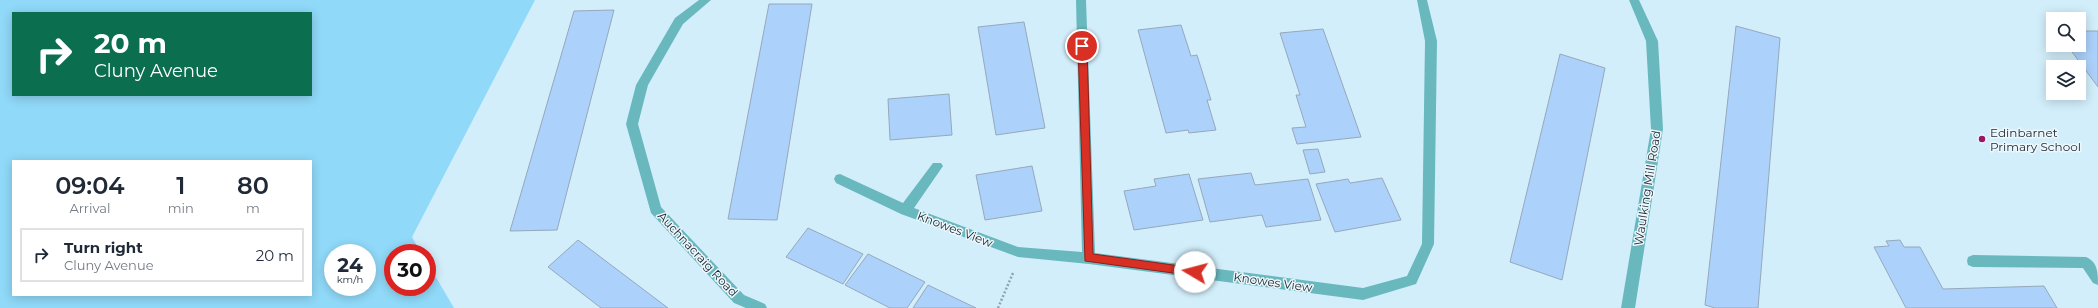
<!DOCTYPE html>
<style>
:root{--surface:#fff;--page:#f6f6f7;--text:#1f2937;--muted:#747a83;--line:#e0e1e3}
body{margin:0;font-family:Montserrat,sans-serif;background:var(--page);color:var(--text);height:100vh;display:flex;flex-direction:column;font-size:15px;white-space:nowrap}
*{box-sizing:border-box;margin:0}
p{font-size:13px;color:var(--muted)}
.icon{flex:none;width:22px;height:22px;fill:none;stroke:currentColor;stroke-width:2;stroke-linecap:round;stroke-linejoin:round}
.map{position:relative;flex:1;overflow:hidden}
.sheet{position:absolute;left:12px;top:160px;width:300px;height:136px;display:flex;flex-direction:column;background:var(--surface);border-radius:0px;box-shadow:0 2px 10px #0003}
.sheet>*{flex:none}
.guide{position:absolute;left:12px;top:12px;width:300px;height:84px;border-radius:0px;box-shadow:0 2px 10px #0003;background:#0b6e4f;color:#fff;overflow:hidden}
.fabs{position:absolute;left:2046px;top:12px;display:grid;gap:8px}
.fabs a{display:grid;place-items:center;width:40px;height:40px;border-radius:0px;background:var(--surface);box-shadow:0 2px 10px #0003;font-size:20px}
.speed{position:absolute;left:324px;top:244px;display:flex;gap:8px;font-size:20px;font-weight:700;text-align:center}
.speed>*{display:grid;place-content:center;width:52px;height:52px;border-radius:50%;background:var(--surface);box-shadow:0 2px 10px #0003;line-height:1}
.speed small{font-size:10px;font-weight:400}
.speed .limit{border:6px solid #d22;background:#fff;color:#111}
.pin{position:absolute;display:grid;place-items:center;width:34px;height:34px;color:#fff;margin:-17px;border:2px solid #fff;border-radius:50%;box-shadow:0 1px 4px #0007}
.me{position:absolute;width:44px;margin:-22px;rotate:278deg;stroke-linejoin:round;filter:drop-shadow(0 0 3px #0008)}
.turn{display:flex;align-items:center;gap:14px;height:84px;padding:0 16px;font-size:18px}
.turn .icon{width:52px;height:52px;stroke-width:2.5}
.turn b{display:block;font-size:28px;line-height:34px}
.eta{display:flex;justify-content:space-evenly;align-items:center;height:68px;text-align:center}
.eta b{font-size:24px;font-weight:600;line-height:28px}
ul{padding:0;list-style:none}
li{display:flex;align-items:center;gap:12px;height:54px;margin:0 8px 6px;padding:0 8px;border:2px solid var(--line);border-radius:0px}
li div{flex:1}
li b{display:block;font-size:15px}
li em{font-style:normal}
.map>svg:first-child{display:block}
</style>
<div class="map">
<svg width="2098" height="308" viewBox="0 0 2098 308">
<rect width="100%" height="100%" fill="#d2eefb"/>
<path fill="#90d9f8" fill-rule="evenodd" d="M0 0H535L412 237 421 253H393V287H427V262L454 308H0ZM13 13H311V95H13ZM13 161H311V295H13ZM333 253H367V287H333Z"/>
<path fill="#acd1fa" stroke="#96a8bb" d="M769 4H812L777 220 728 219Z
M614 10 557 230 510 231 574 11Z
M1024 22 1045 128 996 135 978 27Z
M1181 25 1191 56 1197 55 1211 100H1207L1216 130 1189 133 1188 130 1166 133 1138 30Z
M1736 26 1780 38 1758 308H1715L1705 305Z
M1323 29 1361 137 1297 144 1292 128 1306 127 1296 95H1300L1280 33Z
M2079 31H2098V87L2067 45H2079Z
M1560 54 1605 68 1562 280 1510 262Z
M949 94 952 135 890 140 888 99Z
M1318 149 1325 172 1310 174 1303 150Z
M1032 166 1042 211 985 220 976 175Z
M1251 173 1255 185 1308 179 1321 220 1266 227 1262 215 1210 222 1198 179Z
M1189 174 1203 220 1134 230 1124 191 1156 186 1154 179Z
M1382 178 1401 220 1335 232 1316 184 1348 179 1350 183Z
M808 228 863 254 843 284 786 257Z
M578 240 668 308H601L548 267Z
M1900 240 1904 247H1920L1943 289 2044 286 2057 308H1906L1874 247 1889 246 1886 241Z
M868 254 925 282 907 308H890L845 285Z
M928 285 976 308H913Z"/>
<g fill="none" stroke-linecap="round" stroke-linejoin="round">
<path stroke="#8ea3ad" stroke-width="2.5" stroke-dasharray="2 2" stroke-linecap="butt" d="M998 308 1013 273"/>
<path fill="#68b8be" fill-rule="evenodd" d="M699 0H711L683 24 648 85 638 124 661 207 744 295 765 304 767 308H746L734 303 651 213 626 124 636 85 675 18Z
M1076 0H1086L1095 253 1363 288 1407 276 1422 244 1425 41 1417 0H1427L1437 41 1434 244 1416 284 1363 300 1089 264 1018 257 901 214 836 183 834 179 836 175 840 174 903 203 933 163H941L943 166 914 208 1018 247 1082 252Z
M1629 0H1639L1658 41 1663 129 1635 308H1621L1651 129 1646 41Z
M1973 255 2086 257C2098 262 2098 273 2098 285L2093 283 2083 268 1973 267 1968 265 1967 261 1968 257Z"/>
</g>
<path fill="#d93025" stroke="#8d1f18" d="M1082 42 1087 46 1093 254 1195 268 1199 269V275L1195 276 1085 261 1078 46Z"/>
<circle fill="#9b1568" stroke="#edf8fe" stroke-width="1.5" cx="1982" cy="139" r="4"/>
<g text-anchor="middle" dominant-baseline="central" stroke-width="3" stroke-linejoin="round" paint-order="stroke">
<g font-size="12" fill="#1d272c" stroke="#edf8fe" text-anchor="start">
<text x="1990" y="132">Edinbarnet<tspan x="1990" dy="14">Primary School</tspan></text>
</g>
<g font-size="12" fill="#1d272c" stroke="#edf8fe">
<text transform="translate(1647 188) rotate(-81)">Waulking Mill Road</text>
<text transform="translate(955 229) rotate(21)">Knowes View</text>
<text transform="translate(698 254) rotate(47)">Auchnacraig Road</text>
<text transform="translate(1273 282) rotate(8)">Knowes View</text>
</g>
</g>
</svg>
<div class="fabs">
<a><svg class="icon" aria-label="search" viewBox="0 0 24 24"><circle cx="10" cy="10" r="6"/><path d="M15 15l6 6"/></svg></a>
<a><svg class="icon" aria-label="layers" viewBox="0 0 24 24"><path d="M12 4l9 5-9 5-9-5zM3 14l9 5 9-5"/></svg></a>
</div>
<div class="speed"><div>24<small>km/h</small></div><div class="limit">30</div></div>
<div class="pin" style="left:1082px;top:46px;background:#d93025"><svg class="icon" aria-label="arrive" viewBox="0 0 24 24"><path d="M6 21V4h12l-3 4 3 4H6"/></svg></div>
<svg class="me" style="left:1195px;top:272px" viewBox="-20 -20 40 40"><circle r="19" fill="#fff"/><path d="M0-13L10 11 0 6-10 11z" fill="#d93025"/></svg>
<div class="guide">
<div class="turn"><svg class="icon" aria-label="right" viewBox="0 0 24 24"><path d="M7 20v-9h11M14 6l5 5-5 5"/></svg><div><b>20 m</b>Cluny Avenue</div></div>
</div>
<section class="sheet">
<div class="eta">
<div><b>09:04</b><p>Arrival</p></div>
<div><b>1</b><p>min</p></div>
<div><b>80</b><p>m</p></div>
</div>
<ul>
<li><svg class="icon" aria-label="right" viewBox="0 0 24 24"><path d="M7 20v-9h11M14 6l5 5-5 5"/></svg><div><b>Turn right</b><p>Cluny Avenue</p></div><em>20 m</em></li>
</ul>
</section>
</div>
